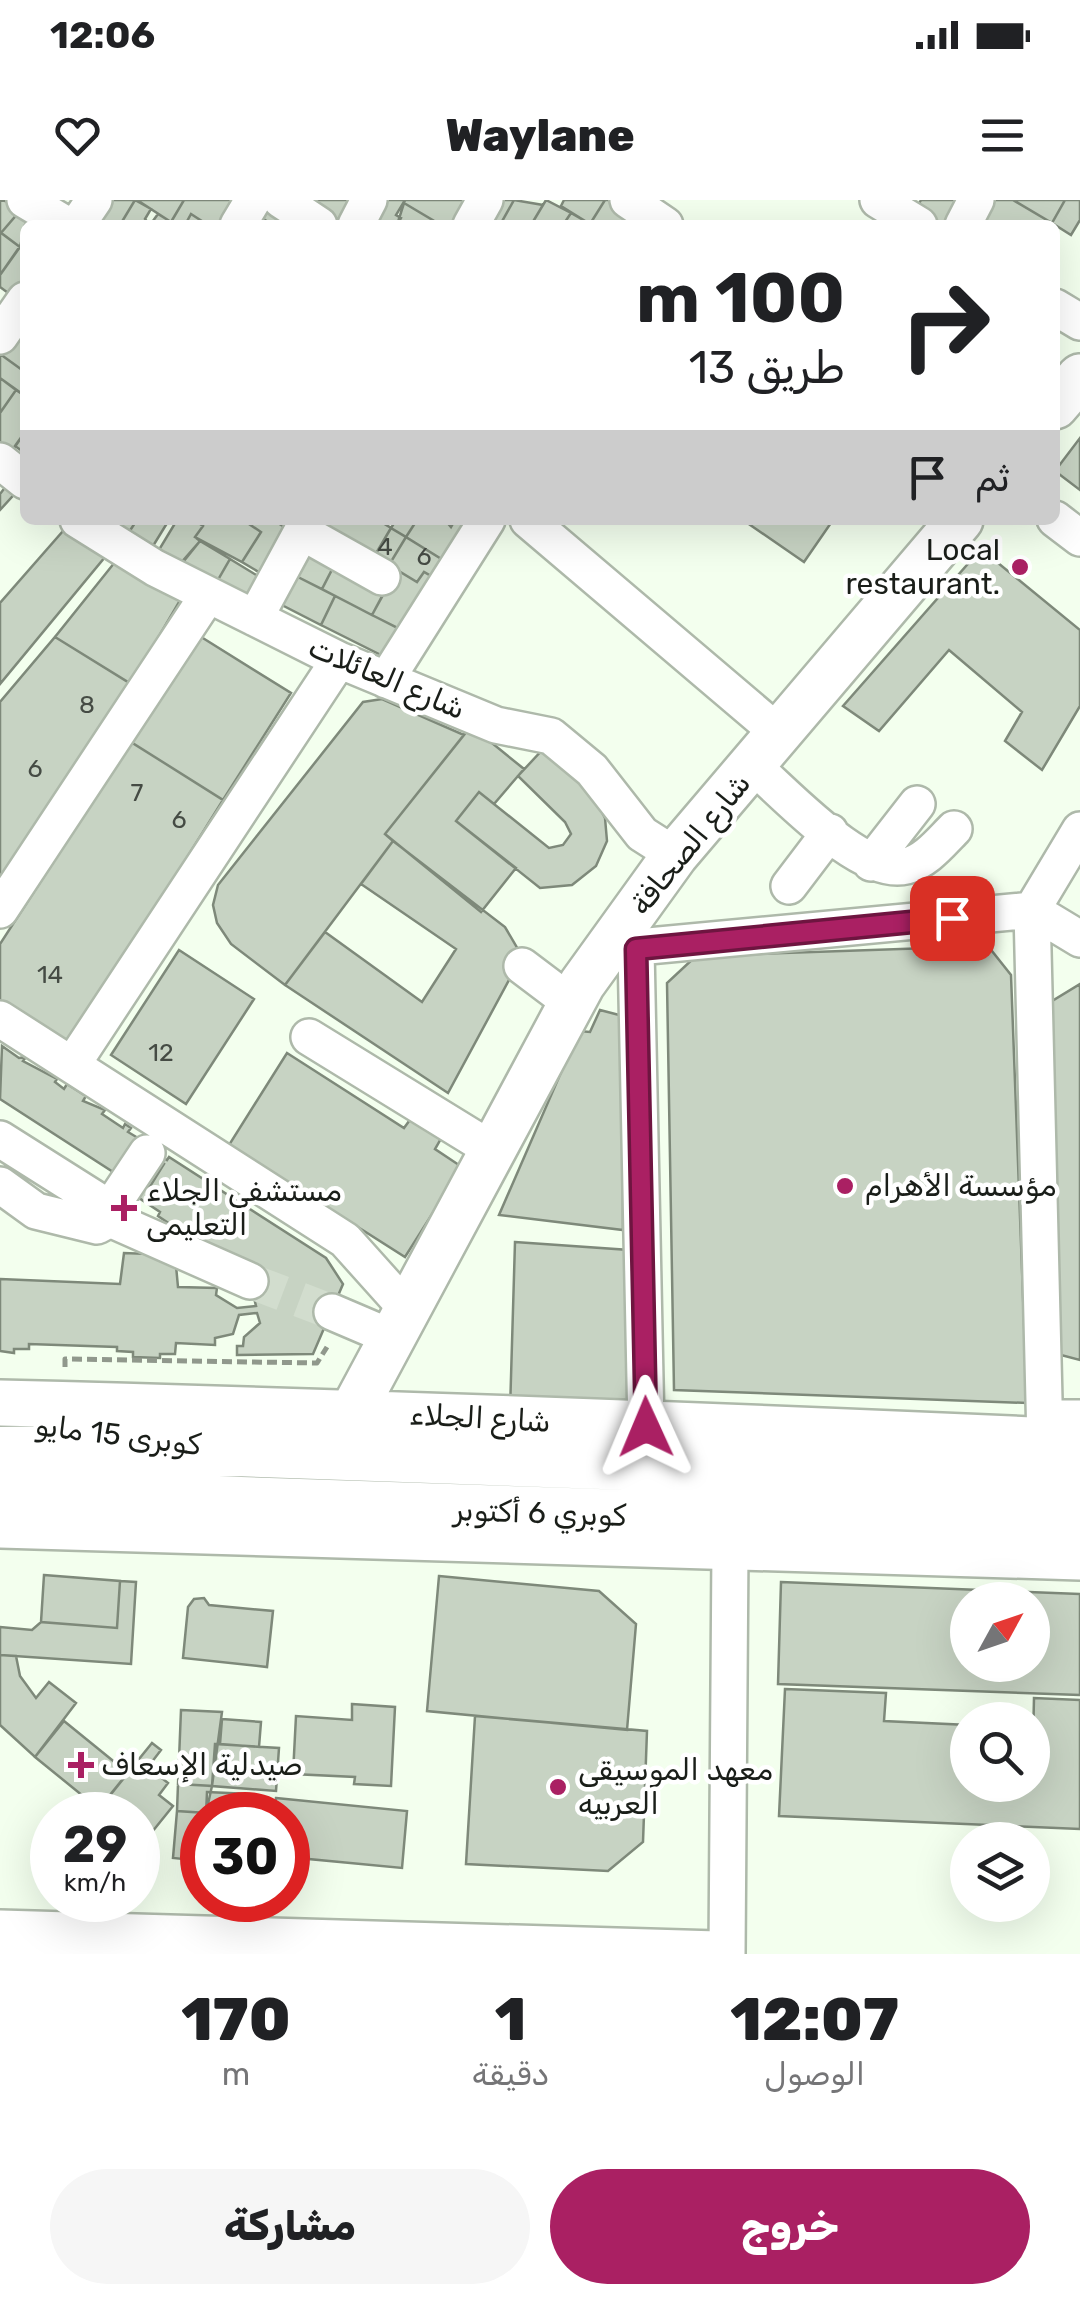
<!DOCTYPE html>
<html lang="ar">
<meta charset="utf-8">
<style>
:root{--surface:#fff;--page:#f6f6f6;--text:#202124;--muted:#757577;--accent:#aa2063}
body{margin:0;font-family:Rubik,Vazirmatn,sans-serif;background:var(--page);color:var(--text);direction:rtl;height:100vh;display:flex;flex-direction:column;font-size:38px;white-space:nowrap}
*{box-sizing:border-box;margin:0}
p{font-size:32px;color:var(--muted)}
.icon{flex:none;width:55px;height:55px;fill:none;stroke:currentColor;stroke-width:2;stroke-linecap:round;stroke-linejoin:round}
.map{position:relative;height:1754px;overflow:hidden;direction:ltr}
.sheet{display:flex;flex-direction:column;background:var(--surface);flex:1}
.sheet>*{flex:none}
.guide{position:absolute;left:20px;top:20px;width:1040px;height:305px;border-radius:15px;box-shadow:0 10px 40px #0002;direction:rtl;background:#fff;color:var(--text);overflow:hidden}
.needle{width:65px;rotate:50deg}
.tools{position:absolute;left:950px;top:1382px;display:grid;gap:20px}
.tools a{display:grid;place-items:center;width:100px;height:100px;border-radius:50%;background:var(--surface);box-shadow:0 10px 40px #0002;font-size:50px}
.speed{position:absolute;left:30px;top:1592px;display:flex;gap:20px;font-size:50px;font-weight:700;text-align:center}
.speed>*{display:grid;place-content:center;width:130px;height:130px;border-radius:50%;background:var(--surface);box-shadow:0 10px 40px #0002;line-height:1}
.speed small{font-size:25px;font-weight:400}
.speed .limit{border:15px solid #d22;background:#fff;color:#111}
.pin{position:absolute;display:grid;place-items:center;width:85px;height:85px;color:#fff;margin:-42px;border-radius:20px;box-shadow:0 5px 15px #0006}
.me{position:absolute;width:110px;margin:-55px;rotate:359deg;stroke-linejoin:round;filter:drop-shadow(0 0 8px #0008)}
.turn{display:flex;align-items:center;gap:35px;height:210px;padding:0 50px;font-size:45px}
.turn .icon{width:130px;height:130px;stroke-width:2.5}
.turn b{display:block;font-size:70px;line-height:85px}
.then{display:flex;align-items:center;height:95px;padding:0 50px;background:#0003;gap:20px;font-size:38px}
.eta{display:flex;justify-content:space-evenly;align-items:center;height:170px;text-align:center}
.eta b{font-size:60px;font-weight:800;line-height:70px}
.primary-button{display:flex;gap:20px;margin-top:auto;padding:20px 50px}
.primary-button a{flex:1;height:115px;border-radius:60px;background:var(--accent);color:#fff;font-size:40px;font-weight:800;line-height:115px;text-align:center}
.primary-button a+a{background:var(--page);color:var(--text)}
.status{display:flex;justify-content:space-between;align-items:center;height:70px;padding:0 50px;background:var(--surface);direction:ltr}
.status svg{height:28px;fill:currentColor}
header{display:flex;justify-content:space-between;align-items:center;height:130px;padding:0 50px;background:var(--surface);font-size:45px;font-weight:800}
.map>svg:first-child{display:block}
</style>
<div class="status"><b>12:06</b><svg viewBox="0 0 49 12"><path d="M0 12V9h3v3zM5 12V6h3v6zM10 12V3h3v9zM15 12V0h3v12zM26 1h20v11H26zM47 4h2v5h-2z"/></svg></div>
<header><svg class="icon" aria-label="menu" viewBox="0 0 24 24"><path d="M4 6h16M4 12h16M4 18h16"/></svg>Waylane<svg class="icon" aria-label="heart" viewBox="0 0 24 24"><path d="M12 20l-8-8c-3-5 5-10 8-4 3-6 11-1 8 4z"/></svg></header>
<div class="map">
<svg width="1080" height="1754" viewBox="0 0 1080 1754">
<rect width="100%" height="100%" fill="#f3ffee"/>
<path fill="#c7d3c3" stroke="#7e897a" stroke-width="2.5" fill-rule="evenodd" d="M0 0 25 5 1 33 0 32Z
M106 0H135L120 25H90Z
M135 0 151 9 145 19 150 25H120Z
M137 0H184L171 22Z
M184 0H246L231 25H208L191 14 185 25H177L171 22Z
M261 0 303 25H273L254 13Z
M305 0H363L342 25Z
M377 0H405L396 15 401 18 397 25H362Z
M405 0H468L466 25H441L404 3Z
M489 0H514L500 25 482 13Z
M514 0 543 5 531 25H500Z
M546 0 571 13 563 25H531Z
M564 0H605L590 24 561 6Z
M605 0H623L634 25 590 24Z
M921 0H967L951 25H925L912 17Z
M982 0H1013L1052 23 968 25Z
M1013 0H1065L1052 23Z
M1065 0H1080V20L1071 35 1052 23Z
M404 3 441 25H397Z
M25 5 36 25H25L20 47 1 33Z
M571 13 590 24 592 25H563Z
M158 14 171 22 177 25H150Z
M191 14 208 25H185Z
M0 32 20 47 0 75Z
M25 39V92L19 101 0 87V75Z
M25 120V172L0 154Z
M0 154 25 172 21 193 0 178Z
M0 178 16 190 0 213Z
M16 190 25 196V232L10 254 0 247V213Z
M25 232V253L15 246Z
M1080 238V290L1055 271Z
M10 281 19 289 0 310V294Z
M110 320H137L129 332Z
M137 320H169L153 346 129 332Z
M177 320H194L203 326 195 337 200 341 175 372 154 358Z
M243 320 261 332 242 362 195 337 203 326 196 320Z
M243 320H273L294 333 267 377 242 362 261 332Z
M318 320H378L391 328 368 367Z
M396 320H417L406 337 391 328Z
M417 320H445L451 327 455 320H467L456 368 406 337Z
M743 320H833L804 362Z
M70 323 105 357 0 484V403Z
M391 328 406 337 383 375 368 367Z
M406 337 456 368 445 384 424 372 417 382 389 365Z
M306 340 339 356 322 389 290 373Z
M200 341 230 359 215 385 180 364Z
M981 349 1080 430V506L1042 570 1005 541 1022 512 949 450 879 531 843 506Z
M339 356 389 383 372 415 322 389Z
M119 357 185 392 131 484 55 437Z
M230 359 271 384 255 409 215 385Z
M397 370 417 382 424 372 445 384 414 436 372 415Z
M290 373 335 396 321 425 276 402Z
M335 396 409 434 395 462 321 425Z
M198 435 291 493 223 600 131 542Z
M55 437 131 484 0 685V502Z
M382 499 464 535 385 634 393 641 285 785 231 744 217 723 213 705 218 685 363 502Z
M471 526 524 569 494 604 479 592 456 621 516 668 481 712 385 634Z
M131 542 223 600 67 850 0 802V744Z
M545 547 591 591 605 618 607 641 596 666 572 685 540 688 456 621 479 592 549 648 563 645 571 634 565 622 518 576Z
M393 641 505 727 522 756 448 893 285 785 325 732 422 802 456 749 361 684Z
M988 746 1011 775 1027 1203 674 1190 667 783 696 756Z
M179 750 254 799 186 904 111 855Z
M1080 784V1160L1061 1155 1044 806Z
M600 810 623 816V1030L499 1015 579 831 590 832Z
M2 846 19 858 26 857 23 861 57 879 55 882 64 889 67 884 86 896 83 901 105 910 102 914 123 928 125 924 131 928 128 932 148 944 145 948 167 960 169 957 326 1058 343 1084 313 1154 237 1155V1146H243L244 1137 260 1123 257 1113 239 1115 233 1134 215 1138V1145L176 1143 175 1154H160V1158L133 1157V1152L117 1151V1147L29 1144V1149H14V1153L0 1151V1079L120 1084 124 1053 175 1055 178 1087 217 1088 216 1095 237 1108 256 1106 249 1077 158 1016 160 1012 136 996 142 984 149 988 164 964 143 951 124 979 0 899Z
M287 853 404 928 412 917 442 937 435 949 462 967 405 1057 229 945Z
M515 1042 629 1050 633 1220 510 1211Z
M44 1375 120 1381 117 1428 41 1422Z
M439 1376 599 1391 636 1424 627 1530 427 1511Z
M120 1381 136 1382 131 1464 0 1455V1427L32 1430 41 1422 117 1428Z
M781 1382 1080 1394V1495L778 1484ZM968 1400H1032V1465H968Z
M204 1398 209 1405 273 1411 267 1467 183 1458 188 1407 194 1399Z
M0 1455 16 1456 20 1476 36 1498 49 1482 76 1503 35 1557 0 1525Z
M785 1489 886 1493 884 1521 968 1525V1585H1032L1034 1498 1080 1500V1629L779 1616Z
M352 1504 395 1507 391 1586 354 1584 355 1577 293 1574 296 1516 352 1520Z
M181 1510 222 1512 212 1586 178 1584Z
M475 1516 647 1531 643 1642 608 1671 466 1664Z
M222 1519 261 1522 259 1547 220 1544Z
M64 1521 128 1573 99 1609 35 1557Z
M152 1543 161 1550 148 1567 168 1583 159 1595 173 1606 148 1637 138 1628V1615H122L105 1601Z
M215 1544 279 1548 276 1591 212 1586Z
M178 1584 212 1586 206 1613 177 1611Z
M207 1592 249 1594 248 1615H206Z
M276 1598 407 1611 402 1668 288 1657V1615H254L255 1605 275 1607Z
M177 1611 206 1613 202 1661 173 1658Z"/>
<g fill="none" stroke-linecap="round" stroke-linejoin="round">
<path stroke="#d2ddce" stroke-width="35" stroke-dasharray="35 18" stroke-linecap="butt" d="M250 1081 332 1112"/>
<g stroke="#aeb9aa" stroke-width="40">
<path id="minor" d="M25 0 67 25
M281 0 319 25
M628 0 665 25
M878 0 919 25
M77 25 94 0
M238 25 253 0
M356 25 369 0
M471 25 485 0
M963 25 976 0
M1055 107 1080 122
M0 136 25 100
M0 261 25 281
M1055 319 1080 338
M78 320 155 368 339 460 496 525 551 536 592 570 642 634 675 655
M528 320 781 535
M302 332 382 377
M255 418 308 320
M386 480 487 320
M753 566C786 594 862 678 906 666 926 661 940 643 954 629
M871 663 917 604
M789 686 830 632
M0 710 208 395
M636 749 646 1227
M606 750 1032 710 1080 739
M522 766 571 803
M0 819 345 1040 406 1108
M309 837 491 949
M72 865 339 460
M0 939 106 1006 110 1019 97 1026 36 1011 0 985
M109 1010 147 953
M110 1019 250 1081
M332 1112 393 1138
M1045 1218H1080
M1045 1241 1032 710 1080 630
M727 1754 730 1348"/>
</g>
<g stroke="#aeb9aa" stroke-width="50">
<path id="major" d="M1055 206 1080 177
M0 1203C360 1212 720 1226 1080 1242
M353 1211 582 784 675 655 960 320
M0 1325 1080 1357
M0 1733 717 1754"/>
</g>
<g stroke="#aeb9aa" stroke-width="58">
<path id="highway" d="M0 1253 236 1250 1080 1280
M0 1295 1080 1331"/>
</g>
<path stroke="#90988c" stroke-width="5" stroke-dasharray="10 5" stroke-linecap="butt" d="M65 1167V1159L317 1163 327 1147"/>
<use href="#minor" stroke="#fff" stroke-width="35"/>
<use href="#major" stroke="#fff" stroke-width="45"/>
<use href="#highway" stroke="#fff" stroke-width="52"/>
</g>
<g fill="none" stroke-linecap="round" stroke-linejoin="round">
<g stroke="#6e1540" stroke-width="25">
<path id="route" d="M646 1227 636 749 952 718"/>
</g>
<use href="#route" stroke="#aa2063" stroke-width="18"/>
</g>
<g fill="#aa2063" stroke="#fff" stroke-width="4">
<circle cx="1020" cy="367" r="10"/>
<circle cx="845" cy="986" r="10"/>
<path d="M119 993h10v10h10v10h-10v10h-10v-10h-10v-10h10z"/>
<path d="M76 1550h10v10h10v10h-10v10h-10v-10h-10v-10h10z"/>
<circle cx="558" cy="1587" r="10"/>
</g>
<g text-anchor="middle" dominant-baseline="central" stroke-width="9" stroke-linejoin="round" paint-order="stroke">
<g font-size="25" fill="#454b44">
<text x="385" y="346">4</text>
<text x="424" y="356">6</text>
<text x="87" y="504">8</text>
<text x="35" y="568">6</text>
<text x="137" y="592">7</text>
<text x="179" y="619">6</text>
<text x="50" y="774">14</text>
<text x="161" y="852">12</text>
</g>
<g font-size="30" fill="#1a1e19" stroke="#fff" text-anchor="start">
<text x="1000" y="350" text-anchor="end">Local<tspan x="1000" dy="34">restaurant.</tspan></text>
<text x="865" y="986">مؤسسة الأهرام</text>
<text x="146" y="991">مستشفى الجلاء<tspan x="146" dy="34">التعليمى</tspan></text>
<text x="101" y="1565">صيدلية الإسعاف</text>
<text x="578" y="1570">معهد الموسيقى<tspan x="578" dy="34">العربيه</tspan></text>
</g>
<g font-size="30" fill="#1a1e19" stroke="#fff">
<text transform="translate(387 478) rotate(23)">شارع العائلات</text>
<text transform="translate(690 644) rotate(-51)">شارع الصحافة</text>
<text transform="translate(480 1218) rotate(3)">شارع الجلاء</text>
<text transform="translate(118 1235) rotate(7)">كوبرى 15 مايو</text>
<text transform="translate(540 1313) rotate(2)">كوبري 6 أكتوبر</text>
</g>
</g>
</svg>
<div class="tools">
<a><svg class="needle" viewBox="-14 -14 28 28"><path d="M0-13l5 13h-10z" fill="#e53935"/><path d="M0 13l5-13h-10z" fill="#757577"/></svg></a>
<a><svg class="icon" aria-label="search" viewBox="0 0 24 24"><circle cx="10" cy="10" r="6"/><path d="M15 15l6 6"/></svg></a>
<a><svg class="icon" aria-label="layers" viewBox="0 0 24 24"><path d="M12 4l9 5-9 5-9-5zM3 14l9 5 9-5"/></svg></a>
</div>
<div class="speed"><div>29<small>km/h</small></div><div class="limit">30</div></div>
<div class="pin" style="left:952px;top:718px;background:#d93025"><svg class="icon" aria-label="arrive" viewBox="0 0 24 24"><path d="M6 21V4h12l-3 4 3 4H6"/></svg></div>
<svg class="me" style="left:646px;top:1227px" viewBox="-20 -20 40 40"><path d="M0-17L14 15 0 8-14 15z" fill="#aa2063" stroke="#fff" stroke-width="4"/></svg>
<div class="guide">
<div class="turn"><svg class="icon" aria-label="right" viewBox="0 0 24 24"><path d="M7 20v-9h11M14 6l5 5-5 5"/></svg><div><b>100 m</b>طريق 13</div></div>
<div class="then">ثم<svg class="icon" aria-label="arrive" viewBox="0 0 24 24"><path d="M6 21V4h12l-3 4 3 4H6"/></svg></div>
</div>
</div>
<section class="sheet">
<div class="eta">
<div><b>12:07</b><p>الوصول</p></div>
<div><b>1</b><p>دقيقة</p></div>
<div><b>170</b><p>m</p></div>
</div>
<div class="primary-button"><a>خروج</a><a>مشاركة</a></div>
</section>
